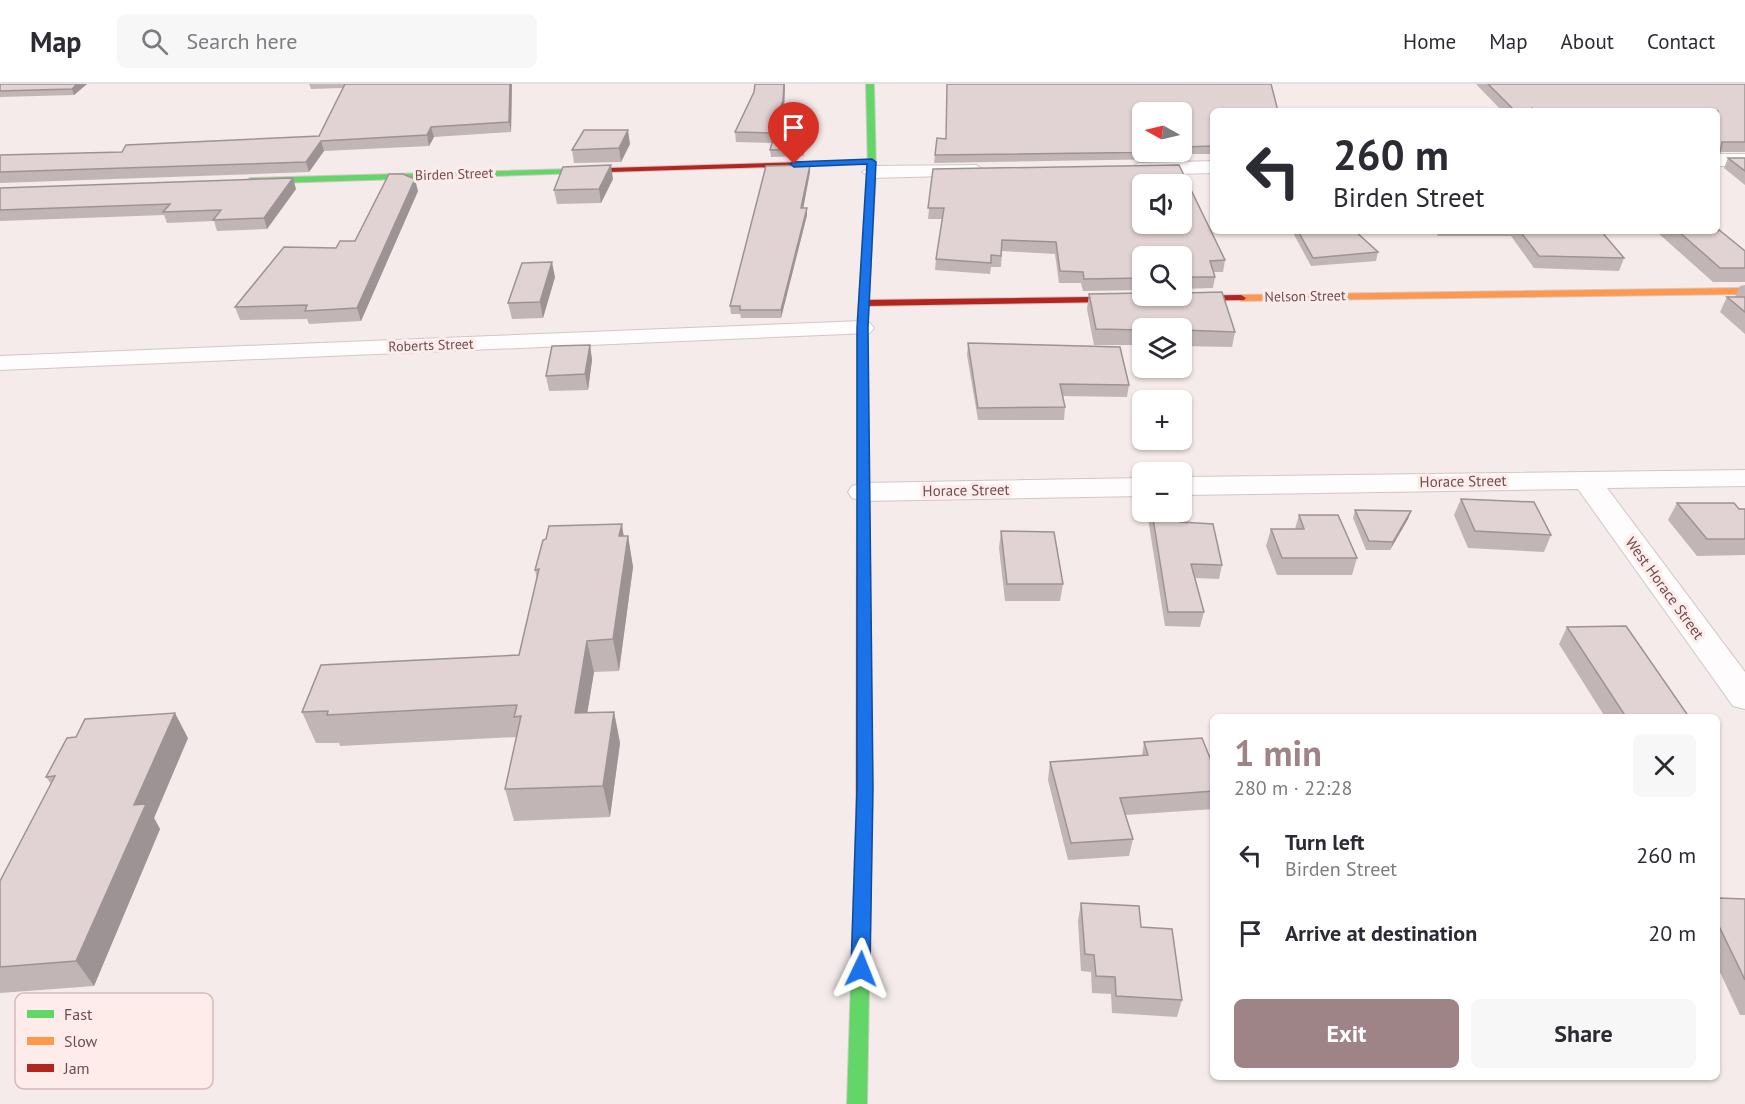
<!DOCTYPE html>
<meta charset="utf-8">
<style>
:root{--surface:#fff;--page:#f7f7f7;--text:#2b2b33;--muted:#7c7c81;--line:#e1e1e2;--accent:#9f8487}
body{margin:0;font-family:"PT Sans",sans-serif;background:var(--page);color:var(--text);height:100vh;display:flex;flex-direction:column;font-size:22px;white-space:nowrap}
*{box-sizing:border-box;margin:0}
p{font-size:20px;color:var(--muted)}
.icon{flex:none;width:33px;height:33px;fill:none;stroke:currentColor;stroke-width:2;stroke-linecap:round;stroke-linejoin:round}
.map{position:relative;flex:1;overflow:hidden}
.side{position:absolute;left:1210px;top:630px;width:510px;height:366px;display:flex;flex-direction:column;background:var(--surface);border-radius:9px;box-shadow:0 2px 4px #0004}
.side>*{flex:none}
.guide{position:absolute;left:1210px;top:24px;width:510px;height:126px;border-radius:9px;box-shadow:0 2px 4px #0004;background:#fff;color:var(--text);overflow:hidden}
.needle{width:39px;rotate:278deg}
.controls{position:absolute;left:1132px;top:18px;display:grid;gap:12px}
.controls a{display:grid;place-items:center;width:60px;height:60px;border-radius:9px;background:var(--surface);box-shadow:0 2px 4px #0004;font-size:30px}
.pin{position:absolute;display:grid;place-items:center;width:51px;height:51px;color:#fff;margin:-62px -26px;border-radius:50% 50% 50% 0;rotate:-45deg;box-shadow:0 0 6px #0007}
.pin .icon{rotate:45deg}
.me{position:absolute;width:66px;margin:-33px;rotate:2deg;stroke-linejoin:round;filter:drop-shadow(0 0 4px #0008)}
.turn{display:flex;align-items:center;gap:21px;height:126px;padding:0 24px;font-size:27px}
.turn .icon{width:78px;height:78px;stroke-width:2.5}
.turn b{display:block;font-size:42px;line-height:51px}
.round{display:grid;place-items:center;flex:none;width:63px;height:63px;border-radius:9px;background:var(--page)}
.head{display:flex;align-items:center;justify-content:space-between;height:102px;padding:0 24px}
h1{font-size:36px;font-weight:600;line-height:45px;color:var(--accent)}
.primary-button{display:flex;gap:12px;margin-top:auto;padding:12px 24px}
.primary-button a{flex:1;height:69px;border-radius:9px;background:var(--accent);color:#fff;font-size:24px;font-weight:600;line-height:69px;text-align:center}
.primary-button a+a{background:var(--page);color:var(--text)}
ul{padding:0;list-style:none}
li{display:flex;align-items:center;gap:18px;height:78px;padding:0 24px}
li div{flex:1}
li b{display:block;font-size:22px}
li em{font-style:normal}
header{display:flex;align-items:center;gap:36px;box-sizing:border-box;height:84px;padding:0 30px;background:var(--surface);border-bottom:2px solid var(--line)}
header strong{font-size:28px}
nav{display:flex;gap:33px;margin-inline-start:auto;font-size:21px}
.search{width:420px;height:54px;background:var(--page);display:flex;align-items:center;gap:15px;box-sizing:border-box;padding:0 21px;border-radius:9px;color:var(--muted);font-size:22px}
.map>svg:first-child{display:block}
</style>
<header>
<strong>Map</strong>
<div class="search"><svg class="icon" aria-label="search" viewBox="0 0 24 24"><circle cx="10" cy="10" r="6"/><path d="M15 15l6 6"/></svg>Search here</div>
<nav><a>Home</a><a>Map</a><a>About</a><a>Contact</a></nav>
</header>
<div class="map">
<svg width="1745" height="1020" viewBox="0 0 1745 1020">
<rect width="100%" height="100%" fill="#f5ebea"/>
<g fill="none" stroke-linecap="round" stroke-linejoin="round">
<g stroke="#d2c6c6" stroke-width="2">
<path id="street" d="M1718 70H1745V82H1718Z
M1214 77V89L1139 91 1129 85 1139 79Z
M976 81 986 87 983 91 872 94 862 88 872 82Z
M862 237 870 239 874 244 870 249 0 286V272Z
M1745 386V402L1607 404 1745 588V625L1733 622 1578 405 1182 411V393Z
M1143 394V412L862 417 852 414 848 408 852 402 862 399Z"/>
</g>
<g stroke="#d4c6c7" stroke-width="2">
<path id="fast" d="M866 0H874L876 88 867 244 869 410 863 414 857 410V244L868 88Z
M609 84 613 86 612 88 250 100 246 97 250 94Z
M864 730 870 731 872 736 867 1020H847L856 736 858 731Z"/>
</g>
<g stroke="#d4c6c7" stroke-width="2">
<path id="slow" d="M1745 204V210L1241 217 1236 214 1241 211Z"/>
</g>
<g stroke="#d4c6c7" stroke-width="2">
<path id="jam" d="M872 76H875V80L609 88 605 86 609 84Z
M1241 211 1246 214 1244 216 864 222 859 219 864 216Z
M863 406 869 410 872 736 870 741 864 742 858 741 856 736 857 410Z"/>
</g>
<use href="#street" fill="#fefcfc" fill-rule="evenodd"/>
<use href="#fast" fill="#63d668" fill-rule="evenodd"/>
<use href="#slow" fill="#ff974d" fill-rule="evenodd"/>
<use href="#jam" fill="#b3261e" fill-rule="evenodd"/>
</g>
<path fill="#c2b5b5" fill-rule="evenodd" d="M0 0H87L74 11 0 13Z
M309 0H512L511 48 434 53 429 62 324 67 309 88 0 99V71L122 68 319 52 343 4 311 5Z
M755 0H785L784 26 778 42 811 50 803 72 771 73 770 66 774 51 771 59 736 58 735 48 754 8Z
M947 0H1271L1278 27H1214V70H1171L1170 75 934 79 937 54 946 55ZM1143 28H1182V68H1143Z
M1476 0H1745V68H1720L1718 74V27H1502Z
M630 60 621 78 574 79 572 66Z
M1728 74H1745V101L1724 84Z
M810 81V88L803 124H807V131L781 234H741L740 230H731L730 222Z
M933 85 1225 176 1223 188H1214L1215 193 1213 204 1182 205V172H1143V206L1083 207 1081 199H1059L1055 170 1002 167 1001 183H991L990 190 935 186 936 175 942 135H928Z
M613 95 601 119 557 120 554 106Z
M0 104 296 105 267 145 217 147 214 137 167 139 164 131 0 137Z
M418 107 361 237 309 240 307 235 240 236 235 223 336 164 355 157Z
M1292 147H1355L1378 168 1376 177 1311 182Z
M1435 147H1601L1624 174 1619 187 1534 184 1511 152H1438Z
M1659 147H1718L1745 167V198H1713L1658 149Z
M555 193 543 234 512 235 508 219Z
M1745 201V250L1720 228 1727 213H1735L1740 202Z
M1089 210 1235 248 1232 263 1182 262V244H1143V261H1094L1087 225Z
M968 259 1129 301 1127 313 1063 312 1065 323 1064 336H978L967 271Z
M590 261 592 276 588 306 549 307 546 292Z
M1461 415 1551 451 1544 468 1468 464 1454 431Z
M1677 419 1745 425V471L1697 472 1668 436Z
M1355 426 1411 427 1408 435 1390 466H1366L1353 434Z
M1147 428H1177L1180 438 1222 481 1219 495 1195 494 1204 528 1200 543 1165 542Z
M1299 431 1357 474 1352 491H1277L1266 462 1271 445H1295Z
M1001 447 1063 500 1060 517H1005L999 464Z
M624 452H628L633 483 619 587 594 588 587 629 614 628 620 659 610 733 514 737 505 705 517 653 340 662 339 659H316L302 628 519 571 537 495 535 486Z
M1567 543 1689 633H1605L1559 560Z
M188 654 154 734 160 745 94 902 0 909V797L51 700 46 693Z
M1144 658 1214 684V725L1125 731 1133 755 1129 772 1068 776 1048 696 1050 678 1142 672Z
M1718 814 1745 815V931H1740L1718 884Z
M1081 819 1141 843 1182 916 1177 933 1112 929 1111 910 1092 909 1091 888 1081 887 1078 837Z"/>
<path fill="#9e9394" d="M77 0H87L74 11 72 5Z
M510 0H512L511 48 509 38Z
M784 0H785L784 26 771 59V49Z
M431 43 434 53 429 62 427 51Z
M811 43V50L803 72V65Z
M628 46 630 60 621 78 619 64Z
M321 57 324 67 309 88 306 78Z
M611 81 613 95 601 119 599 105Z
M810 81V88L802 131 801 124Z
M293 94 296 105 267 145 264 134Z
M415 95 418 107 361 237 357 224Z
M807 124V131L781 234V226Z
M552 178 555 193 543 234 540 218Z
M590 261 592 276 588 306 585 290Z
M1411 427 1408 435 1390 466 1393 458Z
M622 440 626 468 628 452 633 483 619 587 613 555 619 452Z
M587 557 594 588 582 661 575 629Z
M614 628 620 659 610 733 603 702Z
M175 629 188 654 154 734 160 745 94 902 76 877 134 721Z"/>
<path fill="#e1d2d3" stroke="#9e9394" stroke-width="1.5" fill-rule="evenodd" d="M0 0H77L72 5 0 7Z
M345 0H510L509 38 431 43 427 51 321 57 306 78 0 88V71L122 68 126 61 319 52Z
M755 0H784L783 17 771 49 735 48 754 8Z
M947 0H1271L1278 27H1214V62L1182 63V28H1143V68H1171L935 71 937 54 946 55Z
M1488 0H1745V58H1722L1720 68 1718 66V27H1536L1532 24 1530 27H1515Z
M777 42 811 43 803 65 770 66Z
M584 46H628L619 64 572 66Z
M1728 74H1745V87Z
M611 81 599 105 554 106 563 83Z
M810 81 801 124H807L781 226H740V222H730L766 82Z
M1179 81 1225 176 1210 177 1215 193H1184L1182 198V172H1143V194L1084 195 1083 188 1060 187 1056 158 1002 156 1001 172 991 171V179L936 175 944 124H928L933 85ZM1143 100H1182V140H1143Z
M389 90H403L415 95 357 224 305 227 307 221 235 223 284 163 336 164 340 157H355Z
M293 94 264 134 213 136 221 126 163 128 170 120 0 126V104Z
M1718 145 1745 167V184H1720L1678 147H1718Z
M1298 147H1355L1378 168 1313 174Z
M1520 147H1601L1624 174 1539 172Z
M552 178 540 218 508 219 522 179Z
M1222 208 1235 248 1182 246V244H1143V246L1096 245 1089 210 1143 209V212H1182V209Z
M1727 213H1745V228Z
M968 259 1120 263 1129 301 1060 300 1065 323 978 324Z
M590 261 585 290 546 292 552 262Z
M1461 415 1534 418 1551 451 1475 447Z
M1677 419H1734L1739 425H1745V455H1707Z
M1355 426 1411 427 1393 458 1369 457Z
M1152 428H1177L1180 438 1213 440 1222 481 1191 480 1204 528H1168Z
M1299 431H1338L1357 474H1282L1271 445H1304Z
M622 440 619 452H628L613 555 587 557 575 629 614 628 603 702 505 705 521 632 514 633 517 621 327 631 328 627 302 628 321 581 519 571 539 485 535 486 543 456 546 455 549 442Z
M1001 447 1054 448 1063 500H1007Z
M1626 542 1689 633H1626L1567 543Z
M175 629 134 721 146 720 76 877 0 883V797L55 692 46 693 67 654 76 653 85 635Z
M1202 654 1214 684V707L1120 714 1133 755 1071 759 1050 678 1148 671 1144 658Z
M1718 814 1745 815V896L1718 840Z
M1081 819 1139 822 1141 843 1172 845 1182 916 1116 912 1115 893 1096 892 1094 871 1085 870Z"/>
<path fill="#1a73e8" stroke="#114b97" stroke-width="1.5" d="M872 75 876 78 868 244 873 704 870 885 867 890 861 893 854 890 851 885 857 704V244L867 80 794 83 790 80 794 78Z"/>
<g text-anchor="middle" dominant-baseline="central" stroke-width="6" stroke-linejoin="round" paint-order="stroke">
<g font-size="14" fill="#704c51" stroke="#fdecea">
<text transform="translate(454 90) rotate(-2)">Birden Street</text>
<text transform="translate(1305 212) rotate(-1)">Nelson Street</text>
<text transform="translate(431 261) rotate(-2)">Roberts Street</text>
</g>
<g font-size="15" fill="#704c51" stroke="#fdecea">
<text transform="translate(1463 397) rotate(-1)">Horace Street</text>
<text transform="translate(966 406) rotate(-1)">Horace Street</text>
<text transform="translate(1665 504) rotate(54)">West Horace Street</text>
</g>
</g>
<rect x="15" y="909" width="198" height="96" rx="9" fill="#fdecea" stroke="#d3bcbc" stroke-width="1.5"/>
<rect x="27" y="926" width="27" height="8" fill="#63d668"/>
<rect x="27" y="953" width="27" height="8" fill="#ff974d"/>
<rect x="27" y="980" width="27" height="8" fill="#b3261e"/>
<g font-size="16" fill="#704c51">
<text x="64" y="936">Fast</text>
<text x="64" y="963">Slow</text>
<text x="64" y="990">Jam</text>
</g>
</svg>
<div class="controls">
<a><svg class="needle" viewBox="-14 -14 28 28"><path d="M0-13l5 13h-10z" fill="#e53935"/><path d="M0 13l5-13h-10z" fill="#7c7c81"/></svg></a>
<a><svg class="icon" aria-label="sound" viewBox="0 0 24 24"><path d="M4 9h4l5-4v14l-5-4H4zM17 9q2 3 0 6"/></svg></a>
<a><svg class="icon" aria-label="search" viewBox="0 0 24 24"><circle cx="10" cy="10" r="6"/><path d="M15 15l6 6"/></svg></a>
<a><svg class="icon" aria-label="layers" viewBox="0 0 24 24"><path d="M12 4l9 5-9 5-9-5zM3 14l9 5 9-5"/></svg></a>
<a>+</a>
<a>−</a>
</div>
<div class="pin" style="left:794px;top:80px;background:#d93025"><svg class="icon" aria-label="arrive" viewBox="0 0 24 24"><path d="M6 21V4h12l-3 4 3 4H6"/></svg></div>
<svg class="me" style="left:861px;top:885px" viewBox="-20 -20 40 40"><path d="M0-17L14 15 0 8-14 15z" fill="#1a73e8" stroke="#fff" stroke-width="4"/></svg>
<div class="guide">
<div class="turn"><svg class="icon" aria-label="left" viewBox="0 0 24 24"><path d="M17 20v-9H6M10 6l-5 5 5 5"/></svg><div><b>260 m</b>Birden Street</div></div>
</div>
<section class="side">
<div class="head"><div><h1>1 min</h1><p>280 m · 22:28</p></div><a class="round"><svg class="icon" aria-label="close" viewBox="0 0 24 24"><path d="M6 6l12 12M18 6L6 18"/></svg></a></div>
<ul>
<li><svg class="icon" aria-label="left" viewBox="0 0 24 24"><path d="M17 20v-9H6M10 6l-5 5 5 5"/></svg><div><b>Turn left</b><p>Birden Street</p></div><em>260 m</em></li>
<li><svg class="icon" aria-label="arrive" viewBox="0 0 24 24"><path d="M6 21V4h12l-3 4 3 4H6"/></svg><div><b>Arrive at destination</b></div><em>20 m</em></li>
</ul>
<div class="primary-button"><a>Exit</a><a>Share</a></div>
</section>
</div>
